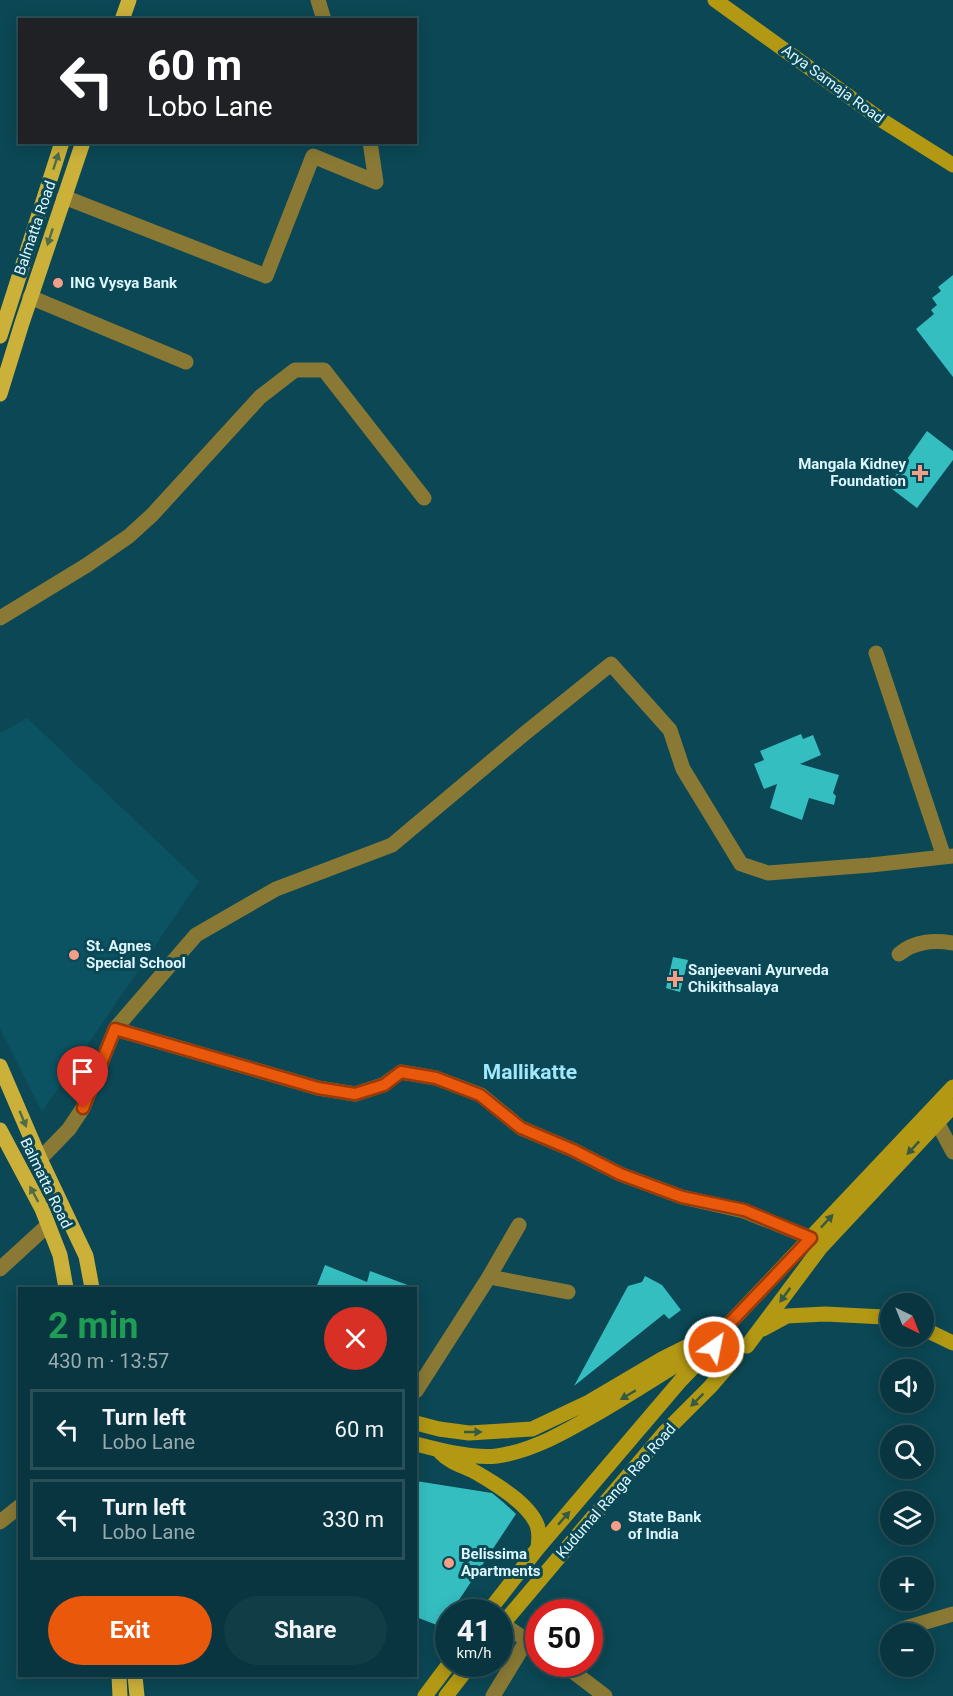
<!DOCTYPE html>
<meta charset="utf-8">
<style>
:root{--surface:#08353f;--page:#113d46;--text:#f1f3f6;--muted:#98abb0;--line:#295059;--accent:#ea580c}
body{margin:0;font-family:Roboto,sans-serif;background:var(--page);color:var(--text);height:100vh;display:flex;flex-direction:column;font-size:22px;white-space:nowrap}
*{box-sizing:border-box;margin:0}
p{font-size:20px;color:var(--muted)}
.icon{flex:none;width:33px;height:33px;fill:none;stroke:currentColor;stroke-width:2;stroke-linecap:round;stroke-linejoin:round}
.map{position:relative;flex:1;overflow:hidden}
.details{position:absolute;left:18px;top:1287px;width:399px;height:390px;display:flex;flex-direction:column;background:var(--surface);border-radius:0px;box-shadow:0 3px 15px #0003,0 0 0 2px var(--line)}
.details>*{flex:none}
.guide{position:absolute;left:18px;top:18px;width:399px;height:126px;border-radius:0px;box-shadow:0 3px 15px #0003,0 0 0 2px var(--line);background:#202124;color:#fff;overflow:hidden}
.needle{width:39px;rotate:137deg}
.buttons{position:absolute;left:880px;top:1293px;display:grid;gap:12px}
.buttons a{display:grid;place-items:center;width:54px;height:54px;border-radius:50%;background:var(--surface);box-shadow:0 3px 15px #0003,0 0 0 2px var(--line);font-size:30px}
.speed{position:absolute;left:435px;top:1599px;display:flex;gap:12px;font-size:30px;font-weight:700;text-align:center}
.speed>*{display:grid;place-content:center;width:78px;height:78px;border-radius:50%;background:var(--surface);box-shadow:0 3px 15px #0003,0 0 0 2px var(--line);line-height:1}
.speed small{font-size:15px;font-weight:400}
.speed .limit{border:9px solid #d22;background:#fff;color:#111}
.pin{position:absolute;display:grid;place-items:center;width:51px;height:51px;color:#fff;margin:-62px -26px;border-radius:50% 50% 50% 0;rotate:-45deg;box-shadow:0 0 6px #0007}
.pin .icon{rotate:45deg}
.me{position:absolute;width:66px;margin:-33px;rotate:33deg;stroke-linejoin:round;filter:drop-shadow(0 0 4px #0008)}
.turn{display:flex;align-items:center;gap:21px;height:126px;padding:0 30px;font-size:27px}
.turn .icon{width:78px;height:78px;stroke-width:2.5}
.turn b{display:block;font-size:42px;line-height:51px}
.round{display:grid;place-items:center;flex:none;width:63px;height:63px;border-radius:32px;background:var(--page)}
.overview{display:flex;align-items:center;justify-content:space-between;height:102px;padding:0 30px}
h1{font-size:36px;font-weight:700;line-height:45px;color:#1e9e55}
.cta{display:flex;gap:12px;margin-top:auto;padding:12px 30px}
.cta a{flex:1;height:69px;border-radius:36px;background:var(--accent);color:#fff;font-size:24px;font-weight:700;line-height:69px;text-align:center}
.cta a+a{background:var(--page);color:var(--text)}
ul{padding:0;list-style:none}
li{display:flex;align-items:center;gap:18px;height:81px;margin:0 12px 9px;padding:0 18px;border:3px solid var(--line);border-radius:0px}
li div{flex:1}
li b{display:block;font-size:22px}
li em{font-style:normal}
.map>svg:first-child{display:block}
</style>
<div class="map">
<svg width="953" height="1696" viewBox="0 0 953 1696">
<rect width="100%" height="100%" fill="#0b4754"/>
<path fill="#0b5362" d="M27 718 199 881 42 1112 0 1029V733Z"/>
<path fill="#35bec0" d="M953 275V377L916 329 934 314 931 310 937 305 932 298 941 291 938 287Z
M927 431 953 451V460L917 508 888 486Z
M801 734 803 739 813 735 821 755 800 764 839 775 833 793 836 796 834 805 809 798 802 820 770 808 777 784 764 789 754 764 764 760 760 751Z
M673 957 688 960 680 992 666 988Z
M325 1265 367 1282 370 1271 413 1287 412 1288H316Z
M645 1276 662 1285 681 1310 669 1319 664 1314 574 1386 628 1286 642 1282Z
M416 1481 492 1493 503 1502 516 1514 451 1612H448V1616L442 1627 416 1617Z"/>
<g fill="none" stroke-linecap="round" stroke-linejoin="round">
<path stroke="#897935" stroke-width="15" d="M318 0 324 20
M64 197 266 276 313 156 376 182 370 142
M30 297 186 362
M0 618 87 565 129 536 152 515 260 397 295 370H324L424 498
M876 653 944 857
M899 954C915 941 933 940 953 943
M115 1029 196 935 276 889 392 845 524 734 611 664 670 730 683 769 741 864 768 873 871 865 953 856
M937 1122 953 1152
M40 1159 69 1129 83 1108 115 1029 318 1088 355 1094 383 1085 401 1072 436 1078 481 1095 521 1128 573 1150 620 1174 682 1197 744 1211 811 1238
M0 1269 48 1225
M489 1277 568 1292
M416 1391 489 1277 519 1225
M0 1522 20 1506
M500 1622 538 1648
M902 1629 953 1614
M563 1664 605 1696
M493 1696 527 1640"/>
<path stroke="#b29813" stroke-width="15" d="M715 0 883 121 953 165
M729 1324 953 1087
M763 1329 787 1316 825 1314 884 1317 891 1319
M924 1329 953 1343
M747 1346 821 1247 953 1106
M416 1423 439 1429 469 1433 532 1429 589 1402 662 1359 718 1331
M416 1444C439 1450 473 1459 497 1456 533 1451 567 1431 598 1413 634 1392 668 1370 703 1348
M440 1452C450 1463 464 1466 477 1473 496 1484 529 1504 537 1525 540 1533 539 1540 538 1548
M488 1612 538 1548 681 1380 714 1346
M500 1627 664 1433 710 1387 736 1357
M425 1696 449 1664
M446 1696 471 1664"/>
<path stroke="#cbb03a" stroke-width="15" d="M122 20 129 0
M0 336 62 142
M0 394 22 323 83 142
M0 1066 40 1159 86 1256 92 1288
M0 1130 42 1209 60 1255 66 1288
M119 1676 120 1696
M135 1676 137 1696"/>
</g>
<defs><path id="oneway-solid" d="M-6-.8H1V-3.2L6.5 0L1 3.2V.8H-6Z" transform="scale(1.5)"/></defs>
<g fill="#4e6c4b">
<use href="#oneway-solid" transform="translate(56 161) rotate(-72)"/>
<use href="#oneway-solid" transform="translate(50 237) rotate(108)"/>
<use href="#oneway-solid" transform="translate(23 1119) rotate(67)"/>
<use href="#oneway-solid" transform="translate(34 1194) rotate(-118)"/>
</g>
<g fill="#355b44">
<use href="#oneway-solid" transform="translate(913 1148) rotate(133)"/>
<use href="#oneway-solid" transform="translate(827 1221) rotate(-47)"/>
<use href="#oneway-solid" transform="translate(785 1295) rotate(126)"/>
<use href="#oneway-solid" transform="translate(628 1395) rotate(149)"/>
<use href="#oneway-solid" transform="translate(697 1400) rotate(135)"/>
<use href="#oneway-solid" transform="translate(473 1432)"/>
<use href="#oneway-solid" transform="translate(564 1518) rotate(-49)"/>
</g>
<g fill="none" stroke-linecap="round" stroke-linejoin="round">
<g stroke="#983908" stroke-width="15">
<path id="route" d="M83 1108 115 1029 318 1088 355 1094 384 1085 401 1072 436 1078 480 1095 521 1128 573 1150 620 1174 682 1197 744 1210 811 1238 729 1324C719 1329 712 1334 714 1347"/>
</g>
<use href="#route" stroke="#ea580c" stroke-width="10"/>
</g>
<g fill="#f49e87" stroke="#0b4754" stroke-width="2">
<circle cx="58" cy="283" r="6"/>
<path d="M917 464h6v6h6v6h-6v6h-6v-6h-6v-6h6z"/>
<circle cx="74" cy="955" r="6"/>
<path d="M672 970h6v6h6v6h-6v6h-6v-6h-6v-6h6z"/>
<circle cx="616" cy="1526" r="6"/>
<circle cx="449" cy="1563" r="6"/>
</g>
<g text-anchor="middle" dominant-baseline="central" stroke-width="6" stroke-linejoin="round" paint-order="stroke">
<g font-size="15" fill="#dcf7ff" stroke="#0b4754">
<text transform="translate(833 84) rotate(36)">Arya Samaja Road</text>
<text transform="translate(35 228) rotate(-71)">Balmatta Road</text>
<text transform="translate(46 1183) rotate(64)">Balmatta Road</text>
<text transform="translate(616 1491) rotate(-49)">Kudumal Ranga Rao Road</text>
</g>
<g font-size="15" font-weight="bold" fill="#dcf7ff" stroke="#0b4754" text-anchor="start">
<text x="70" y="283">ING Vysya Bank</text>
<text x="906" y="464" text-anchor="end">Mangala Kidney<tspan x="906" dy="17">Foundation</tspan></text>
<text x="86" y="946">St. Agnes<tspan x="86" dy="17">Special School</tspan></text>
<text x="688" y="970">Sanjeevani Ayurveda<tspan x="688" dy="17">Chikithsalaya</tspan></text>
<text x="628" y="1517">State Bank<tspan x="628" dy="17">of India</tspan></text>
<text x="461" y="1554">Belissima<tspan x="461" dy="17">Apartments</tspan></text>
</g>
<g font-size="21" font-weight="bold" fill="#a1e8fc" stroke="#0b4754">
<text x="530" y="1072">Mallikatte</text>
</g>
</g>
</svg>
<div class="buttons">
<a><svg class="needle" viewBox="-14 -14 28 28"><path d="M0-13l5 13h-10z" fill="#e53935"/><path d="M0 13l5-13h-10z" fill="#98abb0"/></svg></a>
<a><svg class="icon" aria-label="sound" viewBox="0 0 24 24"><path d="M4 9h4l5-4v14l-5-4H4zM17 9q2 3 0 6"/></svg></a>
<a><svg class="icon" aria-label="search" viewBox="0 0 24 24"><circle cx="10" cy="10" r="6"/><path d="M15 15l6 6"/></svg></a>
<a><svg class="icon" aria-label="layers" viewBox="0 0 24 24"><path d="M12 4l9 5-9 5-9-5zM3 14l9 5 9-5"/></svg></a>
<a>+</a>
<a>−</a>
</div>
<div class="speed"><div>41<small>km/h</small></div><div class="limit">50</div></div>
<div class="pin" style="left:83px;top:1108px;background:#d93025"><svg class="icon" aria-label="arrive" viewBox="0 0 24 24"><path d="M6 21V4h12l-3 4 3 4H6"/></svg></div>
<svg class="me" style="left:714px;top:1347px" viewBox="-20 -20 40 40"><circle r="17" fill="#ea580c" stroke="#fff" stroke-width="3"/><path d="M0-11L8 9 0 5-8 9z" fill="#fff"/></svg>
<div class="guide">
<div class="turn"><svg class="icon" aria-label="left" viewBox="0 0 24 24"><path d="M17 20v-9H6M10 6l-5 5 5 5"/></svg><div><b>60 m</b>Lobo Lane</div></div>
</div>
<section class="details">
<div class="overview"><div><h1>2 min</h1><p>430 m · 13:57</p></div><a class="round" style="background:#d93025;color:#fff"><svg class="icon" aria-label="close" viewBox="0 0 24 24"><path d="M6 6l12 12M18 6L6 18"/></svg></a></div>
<ul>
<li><svg class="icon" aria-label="left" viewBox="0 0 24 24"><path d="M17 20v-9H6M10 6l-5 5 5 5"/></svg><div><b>Turn left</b><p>Lobo Lane</p></div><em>60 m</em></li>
<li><svg class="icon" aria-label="left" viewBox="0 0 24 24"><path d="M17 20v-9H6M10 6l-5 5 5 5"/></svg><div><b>Turn left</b><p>Lobo Lane</p></div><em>330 m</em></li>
</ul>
<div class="cta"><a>Exit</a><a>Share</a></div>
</section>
</div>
